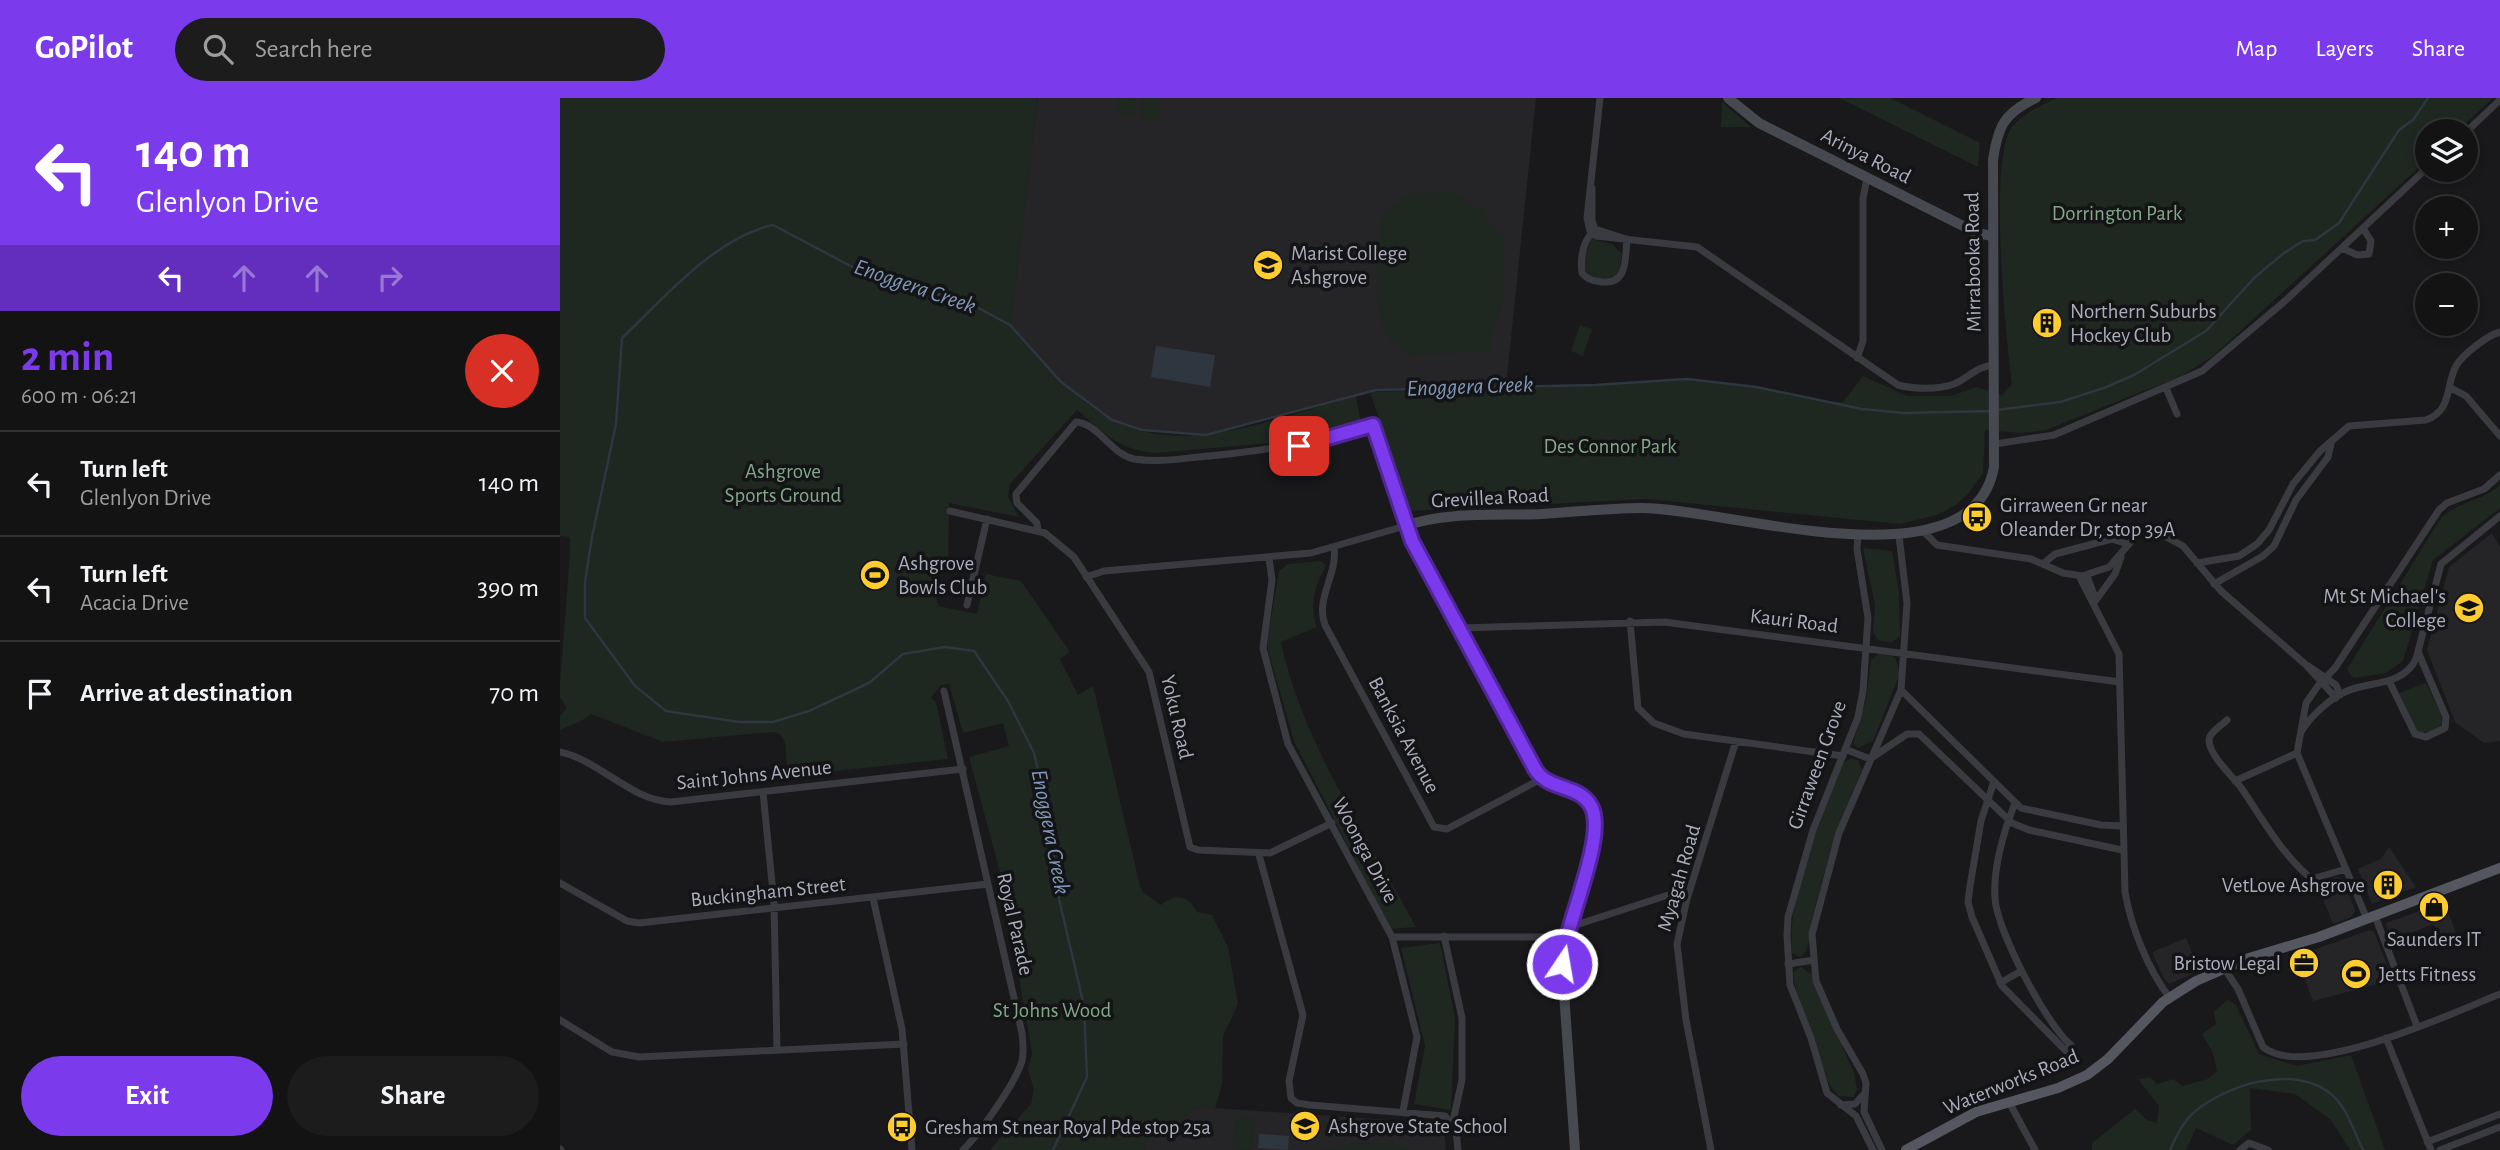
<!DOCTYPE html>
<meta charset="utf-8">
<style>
:root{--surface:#131314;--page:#1c1c1d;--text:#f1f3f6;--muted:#9d9ea0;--line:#323234;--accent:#7c3aed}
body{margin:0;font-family:"Alegreya Sans",sans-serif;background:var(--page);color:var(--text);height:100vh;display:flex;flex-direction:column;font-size:26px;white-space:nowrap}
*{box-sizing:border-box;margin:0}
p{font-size:23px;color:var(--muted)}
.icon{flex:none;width:38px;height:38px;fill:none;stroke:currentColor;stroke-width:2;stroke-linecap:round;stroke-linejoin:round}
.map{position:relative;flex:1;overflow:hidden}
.panel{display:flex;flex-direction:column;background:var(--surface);width:560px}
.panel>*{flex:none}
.guide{background:#7c3aed;color:#fff;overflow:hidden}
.tools{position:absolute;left:1855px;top:21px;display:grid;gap:14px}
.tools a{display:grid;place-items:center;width:63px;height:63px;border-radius:50%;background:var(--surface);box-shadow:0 4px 10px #0003,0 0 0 2px var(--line);font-size:35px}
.pin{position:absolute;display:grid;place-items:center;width:60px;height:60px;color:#fff;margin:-30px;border-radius:14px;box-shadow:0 4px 10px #0006}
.me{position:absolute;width:77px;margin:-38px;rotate:12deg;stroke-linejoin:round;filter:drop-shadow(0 0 5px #0008)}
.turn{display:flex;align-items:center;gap:24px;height:147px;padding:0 21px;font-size:32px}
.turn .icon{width:91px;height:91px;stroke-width:2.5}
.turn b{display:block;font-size:49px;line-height:60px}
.lanes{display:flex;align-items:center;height:66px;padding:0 21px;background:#0003;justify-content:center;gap:35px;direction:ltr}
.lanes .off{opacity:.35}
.round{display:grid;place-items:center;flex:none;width:74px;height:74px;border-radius:37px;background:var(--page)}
.headline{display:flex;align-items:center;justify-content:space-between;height:119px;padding:0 21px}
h1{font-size:42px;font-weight:700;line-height:52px;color:var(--accent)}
.button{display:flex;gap:14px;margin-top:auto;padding:14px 21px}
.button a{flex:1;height:80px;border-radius:42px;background:var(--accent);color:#fff;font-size:28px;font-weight:700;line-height:80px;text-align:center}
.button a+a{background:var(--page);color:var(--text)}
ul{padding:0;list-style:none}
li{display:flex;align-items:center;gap:21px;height:105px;padding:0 21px;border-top:2px solid var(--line)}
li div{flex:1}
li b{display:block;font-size:26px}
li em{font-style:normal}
header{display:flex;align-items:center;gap:42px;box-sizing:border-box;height:98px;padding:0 35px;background:var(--accent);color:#fff}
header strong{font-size:33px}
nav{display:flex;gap:38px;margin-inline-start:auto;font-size:24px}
.search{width:490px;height:63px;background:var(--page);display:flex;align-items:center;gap:18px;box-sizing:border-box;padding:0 24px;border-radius:38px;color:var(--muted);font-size:26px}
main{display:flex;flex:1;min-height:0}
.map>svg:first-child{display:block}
</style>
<header>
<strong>GoPilot</strong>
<div class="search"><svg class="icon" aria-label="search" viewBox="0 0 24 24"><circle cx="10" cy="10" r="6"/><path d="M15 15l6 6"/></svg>Search here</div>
<nav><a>Map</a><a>Layers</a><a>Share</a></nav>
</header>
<main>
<section class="panel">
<div class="guide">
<div class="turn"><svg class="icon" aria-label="left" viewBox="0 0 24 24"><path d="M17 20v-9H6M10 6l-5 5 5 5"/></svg><div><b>140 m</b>Glenlyon Drive</div></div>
<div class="lanes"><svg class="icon" aria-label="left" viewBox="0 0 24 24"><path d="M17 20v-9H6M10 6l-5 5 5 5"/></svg><svg class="icon off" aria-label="ahead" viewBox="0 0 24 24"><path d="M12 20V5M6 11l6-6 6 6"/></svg><svg class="icon off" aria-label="ahead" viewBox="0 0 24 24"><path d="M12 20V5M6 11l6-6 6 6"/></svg><svg class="icon off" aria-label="right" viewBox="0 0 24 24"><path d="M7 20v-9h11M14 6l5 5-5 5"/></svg></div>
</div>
<div class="headline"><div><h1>2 min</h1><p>600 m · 06:21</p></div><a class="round" style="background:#d93025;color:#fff"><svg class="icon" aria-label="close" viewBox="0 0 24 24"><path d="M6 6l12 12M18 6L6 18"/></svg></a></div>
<ul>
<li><svg class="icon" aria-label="left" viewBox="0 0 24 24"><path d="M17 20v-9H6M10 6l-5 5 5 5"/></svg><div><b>Turn left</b><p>Glenlyon Drive</p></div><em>140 m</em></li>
<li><svg class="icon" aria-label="left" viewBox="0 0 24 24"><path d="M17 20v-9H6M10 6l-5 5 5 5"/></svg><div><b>Turn left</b><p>Acacia Drive</p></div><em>390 m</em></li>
<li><svg class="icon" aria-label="arrive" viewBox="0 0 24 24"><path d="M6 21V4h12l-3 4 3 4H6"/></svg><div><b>Arrive at destination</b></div><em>70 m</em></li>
</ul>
<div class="button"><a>Exit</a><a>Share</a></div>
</section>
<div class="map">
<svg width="1940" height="1052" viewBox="0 0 1940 1052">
<rect width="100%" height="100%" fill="#19191b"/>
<path fill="#252528" d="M478 0H976L946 288 816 292 646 337 582 332 552 322 501 284 450 227Z
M1932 435 1940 449V643L1924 645 1895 624 1867 552 1889 469Z
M1829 749 1856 789 1812 806 1798 771 1821 761Z
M1776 779 1784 781 1795 813 1791 819 1773 826 1757 786Z
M1884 804 1898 840 1882 846 1874 826 1830 843 1826 825Z
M1810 832 1814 834 1833 882 1753 903 1736 858Z
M1626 840 1640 873 1609 886 1603 879 1592 854Z
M638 1009 876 1025 884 1031 886 1052H584L587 1043Z"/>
<path fill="#1e2720" d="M0 0H478L451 227C481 261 510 299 551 321 624 362 723 317 796 298L801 325 742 342 597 355C559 353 545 335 517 312L450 386 448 399 459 419 389 405 388 467 371 464 378 508 417 516 426 476 461 483 510 554 500 561 518 597 533 588 580 788 584 795 601 807C616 795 628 797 637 814L652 817 668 849 678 906 663 938 662 986 655 1011 638 1009 587 1043 584 1052H430L471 1006 474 991 468 973 472 955 443 785 409 659 449 648 443 625 403 635 389 586 381 587 371 600 376 604 388 661 228 678 225 644 220 636 213 634 103 644 31 616C22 624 10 627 0 632V618L7 610 0 599V586L10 456V439L0 438Z
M558 0H576L574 19 557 17Z
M582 0H600L598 22 580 20Z
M1279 0H1330L1420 45 1418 69Z
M1497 0H1933L1897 33H1867V62L1652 259 1621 278 1486 332 1462 335 1425 332 1423 375 1408 396 1396 407 1377 417 1340 426 1087 401 850 413 810 294 1035 287 1127 281 1196 289 1257 303 1283 304 1303 278 1347 298H1391L1416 289 1442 297 1452 286C1446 240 1428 62 1452 29 1463 15 1481 8 1497 0Z
M1162 4 1191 29H1161Z
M891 93 916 110 926 111V119L944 138 942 207 931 238V253L849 257C843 252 832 245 828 239 811 211 818 149 822 118L849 96Z
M1032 141 1052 146 1062 156 1059 174 1052 181 1034 180 1025 172V157Z
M1020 227 1032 231 1023 258 1011 253Z
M1940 387V410L1873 462 1843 563 1826 575 1793 580 1787 571 1881 420C1898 404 1922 403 1940 387Z
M1303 450 1332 453 1339 495 1340 538 1331 545 1318 542 1313 534 1315 507Z
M761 463 766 468C755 487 749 507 757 529L721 544C742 645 808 739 856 829L830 831 734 643 709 556 707 544 719 473 728 466Z
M1320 555 1335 559 1340 575 1313 643 1298 650 1293 645 1306 602 1311 562Z
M1866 585 1881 617 1882 625C1878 634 1864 636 1856 633L1839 595Z
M1291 661 1298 662 1302 672C1282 719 1265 765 1254 815 1250 828 1252 852 1240 859L1232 855C1226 799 1263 716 1284 664Z
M880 845 895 920 891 1012 854 1006 865 948 841 850Z
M1241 869 1251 876 1294 975 1297 992 1293 999 1279 998C1263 983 1261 962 1255 942 1248 918 1235 900 1233 874Z
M1668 901 1676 907 1699 956 1737 968 1791 957 1825 1052H1790L1771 1022 1735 996 1690 990 1691 1032 1673 1047 1636 1030 1626 1052H1532V1045L1575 1011 1587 1022 1597 1025 1599 1008 1578 981 1590 979 1597 986 1614 981 1622 988 1648 981 1657 973 1653 955 1642 936 1656 926 1654 914Z
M676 1018 695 1019 692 1052 673 1051Z
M793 1045C809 1046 838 1042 849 1052H759Z"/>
<path fill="#2e3640" d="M596 248 655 257 650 289 591 279Z
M699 1036 729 1038 728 1052 698 1050Z"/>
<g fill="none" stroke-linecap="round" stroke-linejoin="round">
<path stroke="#2e3640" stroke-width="2.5" d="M1437 312 1500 304 1544 290 1574 277 1646 233 1694 180 1724 155 1743 143 1755 142 1779 125 1839 32 1853 22 1868 0
M493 1052 527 979 524 908 499 801 488 712 474 655 448 603 414 553 385 549 343 556 309 585 249 613 213 624H179L106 613 75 588 25 520V484L32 439 56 326 62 240C103 201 156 139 213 127L302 174 411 206 450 227 501 284 552 322 582 332 646 337 816 292 1035 287 1127 281 1196 289 1302 311 1344 315 1430 313
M1610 1052C1616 1039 1622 1026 1632 1016 1664 987 1734 965 1771 996 1787 1009 1794 1034 1803 1052"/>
<path stroke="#3a3a41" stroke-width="7" d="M1040 0 1027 120 1030 133 1036 138 1137 149 1338 287C1353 291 1378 292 1394 286 1409 280 1415 269 1433 267
M1906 34 1940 2
M1032 90V123L1035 131 1066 141
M1035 131C1023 143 1020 159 1022 175 1028 182 1034 183 1043 184 1068 186 1065 160 1067 141
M1782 150 1797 157 1809 156 1811 143 1803 130
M1297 260 1303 243V100L1307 80
M1606 290 1617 316
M1891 290 1906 298 1940 338
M1435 346 1494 337 1642 273 1725 203 1867 70
M390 413 485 435 514 459 589 574 630 749 638 752 710 755 772 725
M478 433 477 425 457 405 456 396 516 324C540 326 550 356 574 361 599 365 624 360 649 358 709 352 755 345 812 327L845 428 751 455 544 473 526 479
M1363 433 1377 447 1471 461 1503 475 1522 478 1549 469 1577 437 1588 433 1597 434 1623 448 1661 493 1745 566 1776 600
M1298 437 1297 451 1308 520 1303 593 1298 619 1253 732 1228 819 1227 837 1230 887 1251 940 1267 995 1296 1018 1313 1052
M774 450C778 476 755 500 765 527L874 729 887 731 981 681
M709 460 712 482 703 550 728 646 832 839 857 939 843 1013
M1484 465 1495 456 1552 441 1567 446
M1637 465 1679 458 1697 446 1709 432 1733 386 1760 353 1789 328 1866 322C1893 312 1885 288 1896 268 1903 256 1928 237 1940 234
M1519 478 1559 556 1565 794C1571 829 1588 871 1609 899
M1527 478 1536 502
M1654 486 1703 458 1714 448 1736 402 1768 359 1771 346
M1536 502 1555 476 1561 459
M407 507 427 421
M1070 523 1078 610 1094 625 1124 636 1283 658
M901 530 1104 524 1560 584
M1748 568 1776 587 1780 597
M1829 583 1855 636 1866 639 1885 630 1886 619 1858 554
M1341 592 1461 710 1541 727 1561 728
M384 593 462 935C463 944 464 954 462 963 455 986 420 1035 403 1052
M1667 622C1662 627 1649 635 1649 642 1649 658 1674 679 1682 691 1703 722 1723 758 1752 781L1786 771
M1741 634C1750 619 1770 600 1787 593 1811 583 1843 588 1856 561L1881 466 1940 418
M1285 651 1310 661 1347 636H1359L1452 725 1469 732 1562 752
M0 654C41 663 70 702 111 704L403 671
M1434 683 1421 723 1410 788 1408 804 1412 819 1442 888 1506 953 1511 947C1487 928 1436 831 1435 800 1433 770 1444 733 1455 705
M1675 683 1737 655
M203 694 214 805 217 951
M699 757 743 917 729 983 731 1000 737 1005 750 1007 885 1018 896 1031 898 1052
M0 785 67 823 79 825 428 786
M313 800 342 931 352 1052
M1815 818 1857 928
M1807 821 1737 655 1746 605 1760 585 1775 570 1879 412 1887 405 1924 391 1940 377
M1010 829 1108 797 1127 801
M884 838 902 920V982L893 1023
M832 839H1006
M1228 866 1254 862
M1664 870 1678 891 1703 949C1746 984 1892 915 1940 896
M1440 885 1461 873
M0 922 52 954 79 959 344 946
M1826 940 1871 1052
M1449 1004 1475 1052
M1281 1007 1295 1006 1303 997
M1867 1044 1940 1016
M0 1051 1 1052
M1151 1052 1126 922 1117 846 1127 801 1176 643
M1322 1052 1304 1014 1306 985 1303 976 1277 931 1256 883 1252 836 1279 735 1341 592 1347 505 1339 438
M1680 1052 1689 1045 1708 1052
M1880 1052 1940 1029"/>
<path stroke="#474951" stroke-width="10" d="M1168 0 1199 25 1417 135 1432 138
M1015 1052 1002 866C1004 826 1053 735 1028 704 1016 687 990 692 977 676L845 428C887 413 938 418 982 416 1015 414 1049 410 1082 410 1166 410 1412 492 1434 369L1433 62C1438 28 1444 15 1476 0"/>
<path stroke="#555760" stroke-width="10" d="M1346 1052 1416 1014 1498 990 1527 977 1548 961 1603 904 1636 883 1689 860 1759 839 1940 770"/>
</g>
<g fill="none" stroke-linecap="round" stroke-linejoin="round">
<g stroke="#51269a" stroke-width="18">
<path id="route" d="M739 348 813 327 852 443 975 671C988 693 1019 686 1031 708 1048 737 1004 828 1002 866"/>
</g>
<use href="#route" stroke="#7c3aed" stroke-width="12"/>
</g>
<defs>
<g id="school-disc" transform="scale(1.575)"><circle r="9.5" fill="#fdcc2f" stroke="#141416"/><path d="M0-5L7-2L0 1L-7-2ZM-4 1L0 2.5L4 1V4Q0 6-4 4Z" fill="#111"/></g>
<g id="building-disc" transform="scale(1.575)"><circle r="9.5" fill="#fdcc2f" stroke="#141416"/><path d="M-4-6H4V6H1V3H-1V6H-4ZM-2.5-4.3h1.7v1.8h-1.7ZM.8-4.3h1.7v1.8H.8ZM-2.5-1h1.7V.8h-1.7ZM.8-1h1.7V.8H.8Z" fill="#111"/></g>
<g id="bus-disc" transform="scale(1.575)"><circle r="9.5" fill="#fdcc2f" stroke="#141416"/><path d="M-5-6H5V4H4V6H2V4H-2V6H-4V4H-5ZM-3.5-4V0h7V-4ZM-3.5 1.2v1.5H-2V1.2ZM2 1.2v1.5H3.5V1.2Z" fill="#111"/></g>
<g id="stadium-disc" transform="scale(1.575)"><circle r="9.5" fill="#fdcc2f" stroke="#141416"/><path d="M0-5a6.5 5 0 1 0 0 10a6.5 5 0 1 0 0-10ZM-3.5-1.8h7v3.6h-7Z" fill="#111"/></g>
<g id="shop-disc" transform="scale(1.575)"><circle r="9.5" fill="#fdcc2f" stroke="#141416"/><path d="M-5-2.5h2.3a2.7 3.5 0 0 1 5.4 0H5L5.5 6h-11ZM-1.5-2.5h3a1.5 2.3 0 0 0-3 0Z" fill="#111"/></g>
<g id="office-disc" transform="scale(1.575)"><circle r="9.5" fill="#fdcc2f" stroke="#141416"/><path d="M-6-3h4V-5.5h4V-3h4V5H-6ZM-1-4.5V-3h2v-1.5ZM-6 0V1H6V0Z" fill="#111"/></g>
</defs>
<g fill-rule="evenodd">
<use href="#school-disc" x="708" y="167"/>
<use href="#building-disc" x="1487" y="225"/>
<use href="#bus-disc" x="1417" y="419"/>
<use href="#stadium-disc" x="315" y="477"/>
<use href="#school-disc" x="1909" y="510"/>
<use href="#building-disc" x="1828" y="787"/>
<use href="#shop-disc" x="1874" y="809"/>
<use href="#office-disc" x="1744" y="865"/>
<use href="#stadium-disc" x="1796" y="876"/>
<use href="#school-disc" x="745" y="1028"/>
<use href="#bus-disc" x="342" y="1029"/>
</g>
<g text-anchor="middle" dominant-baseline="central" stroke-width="7" stroke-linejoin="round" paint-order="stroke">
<g font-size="21" fill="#aaaebc" stroke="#141416">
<text transform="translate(1306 58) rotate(27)">Arinya Road</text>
<text transform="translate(1413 164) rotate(-91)">Mirrabooka Road</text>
<text transform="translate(930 400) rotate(-3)">Grevillea Road</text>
<text transform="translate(1234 523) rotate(7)">Kauri Road</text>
<text transform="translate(617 619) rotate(77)">Yoku Road</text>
<text transform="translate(844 637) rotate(62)">Banksia Avenue</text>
<text transform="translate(1257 667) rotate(-70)">Girraween Grove</text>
<text transform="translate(194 677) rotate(-6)">Saint Johns Avenue</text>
<text transform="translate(805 752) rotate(62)">Woonga Drive</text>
<text transform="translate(1119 780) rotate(-74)">Myagah Road</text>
<text transform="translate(208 794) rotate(-6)">Buckingham Street</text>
<text transform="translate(455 826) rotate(77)">Royal Parade</text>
<text transform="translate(1451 984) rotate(-22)">Waterworks Road</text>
</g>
<g font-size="21" fill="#81a887" stroke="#141416">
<text x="1557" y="115">Dorrington Park</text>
<text x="1050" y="348">Des Connor Park</text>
<text x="223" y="373">Ashgrove<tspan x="223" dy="24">Sports Ground</tspan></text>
<text x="492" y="912">St Johns Wood</text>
</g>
<g font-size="21" fill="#aaaebc" stroke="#141416" text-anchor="start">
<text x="731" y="155">Marist College<tspan x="731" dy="24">Ashgrove</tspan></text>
<text x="1510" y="213">Northern Suburbs<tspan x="1510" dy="24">Hockey Club</tspan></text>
<text x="1440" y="407">Girraween Gr near<tspan x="1440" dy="24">Oleander Dr, stop 39A</tspan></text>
<text x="338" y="465">Ashgrove<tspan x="338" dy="24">Bowls Club</tspan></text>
<text x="1886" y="498" text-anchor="end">Mt St Michael's<tspan x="1886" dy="24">College</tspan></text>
<text x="1805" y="787" text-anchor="end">VetLove Ashgrove</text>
<text x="1874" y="841" text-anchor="middle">Saunders IT</text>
<text x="1721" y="865" text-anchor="end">Bristow Legal</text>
<text x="1819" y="876">Jetts Fitness</text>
<text x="768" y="1028">Ashgrove State School</text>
<text x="365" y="1029">Gresham St near Royal Pde stop 25a</text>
</g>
<g font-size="23" font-style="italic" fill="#8098b8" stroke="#141416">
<text transform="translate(355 189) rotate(19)">Enoggera Creek</text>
<text transform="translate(910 289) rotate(-2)">Enoggera Creek</text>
<text transform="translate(490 734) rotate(79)">Enoggera Creek</text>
</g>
</g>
</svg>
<div class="tools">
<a><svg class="icon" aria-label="layers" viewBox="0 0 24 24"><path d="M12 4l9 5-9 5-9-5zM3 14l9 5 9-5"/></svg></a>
<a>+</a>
<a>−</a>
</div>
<div class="pin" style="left:739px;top:348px;background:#d93025"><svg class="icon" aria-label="arrive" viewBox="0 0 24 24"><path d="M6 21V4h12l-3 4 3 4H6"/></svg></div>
<svg class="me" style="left:1002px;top:866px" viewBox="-20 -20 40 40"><circle r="17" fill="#7c3aed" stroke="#fff" stroke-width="3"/><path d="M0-11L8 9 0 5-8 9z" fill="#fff"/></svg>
</div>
</main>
